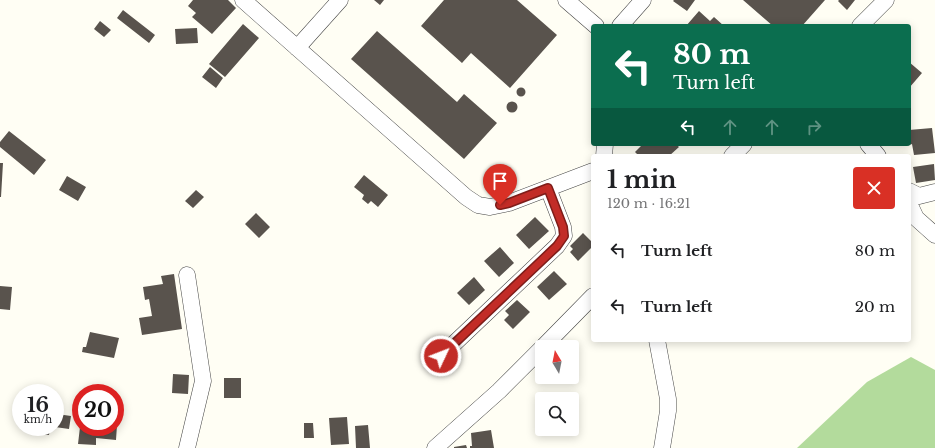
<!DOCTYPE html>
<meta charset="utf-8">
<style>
:root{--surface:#fff;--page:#f6f6f6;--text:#202124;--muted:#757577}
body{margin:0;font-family:"Libre Baskerville",serif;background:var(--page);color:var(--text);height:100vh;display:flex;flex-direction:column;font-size:15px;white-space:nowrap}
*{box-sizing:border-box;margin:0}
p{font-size:13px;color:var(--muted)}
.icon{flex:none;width:22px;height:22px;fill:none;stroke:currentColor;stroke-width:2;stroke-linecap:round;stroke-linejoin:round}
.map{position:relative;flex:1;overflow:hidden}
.panel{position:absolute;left:591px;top:154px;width:320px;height:188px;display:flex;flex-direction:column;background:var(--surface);border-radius:4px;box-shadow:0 2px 10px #0003}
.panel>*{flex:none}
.guide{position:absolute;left:591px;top:24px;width:320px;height:122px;border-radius:4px;box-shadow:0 2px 10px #0003;background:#0b6e4f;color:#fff;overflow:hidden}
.needle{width:26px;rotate:350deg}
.controls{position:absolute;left:535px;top:340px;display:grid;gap:8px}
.controls a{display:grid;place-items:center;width:44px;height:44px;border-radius:4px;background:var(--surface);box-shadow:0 2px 10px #0003;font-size:20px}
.speed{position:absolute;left:12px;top:384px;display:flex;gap:8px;font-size:20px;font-weight:700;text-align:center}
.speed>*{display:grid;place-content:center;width:52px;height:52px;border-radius:50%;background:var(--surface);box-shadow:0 2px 10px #0003;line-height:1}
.speed small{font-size:10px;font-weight:400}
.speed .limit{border:6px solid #d22;background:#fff;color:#111}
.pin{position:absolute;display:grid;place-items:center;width:34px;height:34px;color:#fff;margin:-41px -17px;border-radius:50% 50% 50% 0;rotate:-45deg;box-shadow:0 0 4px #0007}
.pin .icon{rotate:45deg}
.me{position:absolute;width:44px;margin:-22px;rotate:47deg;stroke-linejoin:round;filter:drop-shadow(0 0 3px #0008)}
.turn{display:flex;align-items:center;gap:14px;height:84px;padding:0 16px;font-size:18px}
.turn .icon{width:52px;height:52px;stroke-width:2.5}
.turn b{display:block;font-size:28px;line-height:34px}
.lanes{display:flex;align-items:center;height:38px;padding:0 16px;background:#0003;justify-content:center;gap:20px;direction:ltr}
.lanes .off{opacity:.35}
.round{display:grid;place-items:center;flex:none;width:42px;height:42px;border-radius:4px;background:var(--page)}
.summary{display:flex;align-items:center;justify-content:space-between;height:68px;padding:0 16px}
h1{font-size:24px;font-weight:800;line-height:30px}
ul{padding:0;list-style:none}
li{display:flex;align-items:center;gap:12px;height:56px;padding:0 16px}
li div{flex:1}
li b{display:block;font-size:15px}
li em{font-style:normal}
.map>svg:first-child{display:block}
</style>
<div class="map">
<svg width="935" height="448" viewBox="0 0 935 448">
<rect width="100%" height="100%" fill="#fffef4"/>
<path fill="#b3db9c" d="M911 357 935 370V448H797L867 382Z"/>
<path fill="#59534d" d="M193 0H228L236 8 212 34 192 17 196 13 188 6Z
M374 0H384L380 5Z
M444 0H517L557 35 510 88 471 53 462 63 421 26Z
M674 0H695L687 11 673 1Z
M743 0H825L802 26H773Z
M839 0H855L847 10 838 1Z
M123 10 155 35 149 43 117 18Z
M699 11 710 21 714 17 724 26H686Z
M100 21 111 30 104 37 94 29Z
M243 24 259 38 225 77 209 64Z
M197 28 198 43 176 44 175 29Z
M377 31 457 102 464 94 497 123 464 159 351 59Z
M909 62 922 73 909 88Z
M210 67 223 78 216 88 202 77Z
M516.5 92a4.5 4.5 0 1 1 9 0a4.5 4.5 0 1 1-9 0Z
M506.5 107a5.5 5.5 0 1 1 11 0a5.5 5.5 0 1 1-11 0Z
M932 128 935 153 914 155 912 144 909 145V130Z
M9 131 46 160 34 175 0 147V142Z
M643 144H676L679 147 669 156H639L635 152Z
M0 163H3L1 197H0Z
M934 164 935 180 916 183 913 167Z
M364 175 388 195 378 207 371 201 368 204 362 199 364 195 354 187Z
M67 176 86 187 78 201 59 190Z
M196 190 204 197 193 208 185 201Z
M256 213 270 227 259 238 245 224Z
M535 217 549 231 529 249 516 235Z
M583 233 593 243V246L578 261 570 252 573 249 570 246Z
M500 247 514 263 499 277 484 261Z
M554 271 567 284 549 300 537 287Z
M174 274 182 329 142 335 139 318 152 316 149 299 145 300 143 287 163 284 161 276Z
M474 277 485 290 469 305 457 293Z
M0 286 12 287 10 310 0 309Z
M517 300 530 312 513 329 504 320 509 315 505 311Z
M90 332 119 338 114 358 82 352 83 347H86Z
M173 374 189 375 188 394 172 393Z
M224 378H241V398H224Z
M79 402H81V419L78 418Z
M57 414 71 416 69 429 55 427Z
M347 417 349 444 331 445 329 418Z
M304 423H313L314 438H304Z
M115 425H117L116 440 96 438V445L78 444 80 427H115Z
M368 425 370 448H356L355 426Z
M31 427H50L49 435 30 433Z
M491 430 494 448H470V446H472L471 433Z
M466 445 467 448H454V447Z"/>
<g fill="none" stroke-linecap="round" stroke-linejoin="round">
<g stroke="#444" stroke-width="17">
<path id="minor" d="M243 0 466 197 478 205 490 207 509 203 593 171
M566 0 596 26
M620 26 643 0
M860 26 886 0
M297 48 340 0
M868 144 878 156
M604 156 605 144
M732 156 744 144
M909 191 919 196 935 192
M909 203 916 218 935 235
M187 275 203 381 187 448
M657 340 668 399V411L662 448
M543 347 593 296
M441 356 557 246 564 236 563 227 548 188
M435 448 499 391 542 348"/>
</g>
<use href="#minor" stroke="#fff" stroke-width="16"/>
</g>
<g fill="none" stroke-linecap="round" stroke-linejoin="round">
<g stroke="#7e1d19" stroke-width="10">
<path id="route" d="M441 356 557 246 564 236 563 227 548 188 509 203 500 205"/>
</g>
<use href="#route" stroke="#c22c27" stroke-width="7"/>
</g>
</svg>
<div class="controls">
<a><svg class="needle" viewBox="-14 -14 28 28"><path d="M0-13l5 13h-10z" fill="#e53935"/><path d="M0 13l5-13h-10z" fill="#757577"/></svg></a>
<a><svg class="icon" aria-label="search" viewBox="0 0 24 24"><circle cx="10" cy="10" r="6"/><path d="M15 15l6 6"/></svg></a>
</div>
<div class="speed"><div>16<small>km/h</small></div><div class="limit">20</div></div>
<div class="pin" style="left:500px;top:205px;background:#d93025"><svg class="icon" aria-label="arrive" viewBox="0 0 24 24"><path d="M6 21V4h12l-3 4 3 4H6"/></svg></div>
<svg class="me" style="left:441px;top:356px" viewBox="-20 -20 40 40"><circle r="17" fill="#c22c27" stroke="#fff" stroke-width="3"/><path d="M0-11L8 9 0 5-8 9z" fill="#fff"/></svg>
<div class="guide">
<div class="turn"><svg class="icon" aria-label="left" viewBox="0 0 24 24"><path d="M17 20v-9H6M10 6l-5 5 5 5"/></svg><div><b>80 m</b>Turn left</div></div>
<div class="lanes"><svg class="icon" aria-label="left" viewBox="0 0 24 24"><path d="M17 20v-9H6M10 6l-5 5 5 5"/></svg><svg class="icon off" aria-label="ahead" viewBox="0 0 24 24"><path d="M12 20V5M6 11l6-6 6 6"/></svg><svg class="icon off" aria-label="ahead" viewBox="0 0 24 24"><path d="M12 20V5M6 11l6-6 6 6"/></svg><svg class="icon off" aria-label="right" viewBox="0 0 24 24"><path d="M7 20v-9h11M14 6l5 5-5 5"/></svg></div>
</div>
<section class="panel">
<div class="summary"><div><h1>1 min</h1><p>120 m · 16:21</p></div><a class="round" style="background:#d93025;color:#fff"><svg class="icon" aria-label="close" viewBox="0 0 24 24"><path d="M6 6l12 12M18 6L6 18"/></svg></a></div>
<ul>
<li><svg class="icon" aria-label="left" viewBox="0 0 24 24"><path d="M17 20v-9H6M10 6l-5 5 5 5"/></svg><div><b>Turn left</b></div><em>80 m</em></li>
<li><svg class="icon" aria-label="left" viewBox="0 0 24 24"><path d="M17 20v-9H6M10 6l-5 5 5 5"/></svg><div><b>Turn left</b></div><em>20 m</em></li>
</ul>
</section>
</div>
